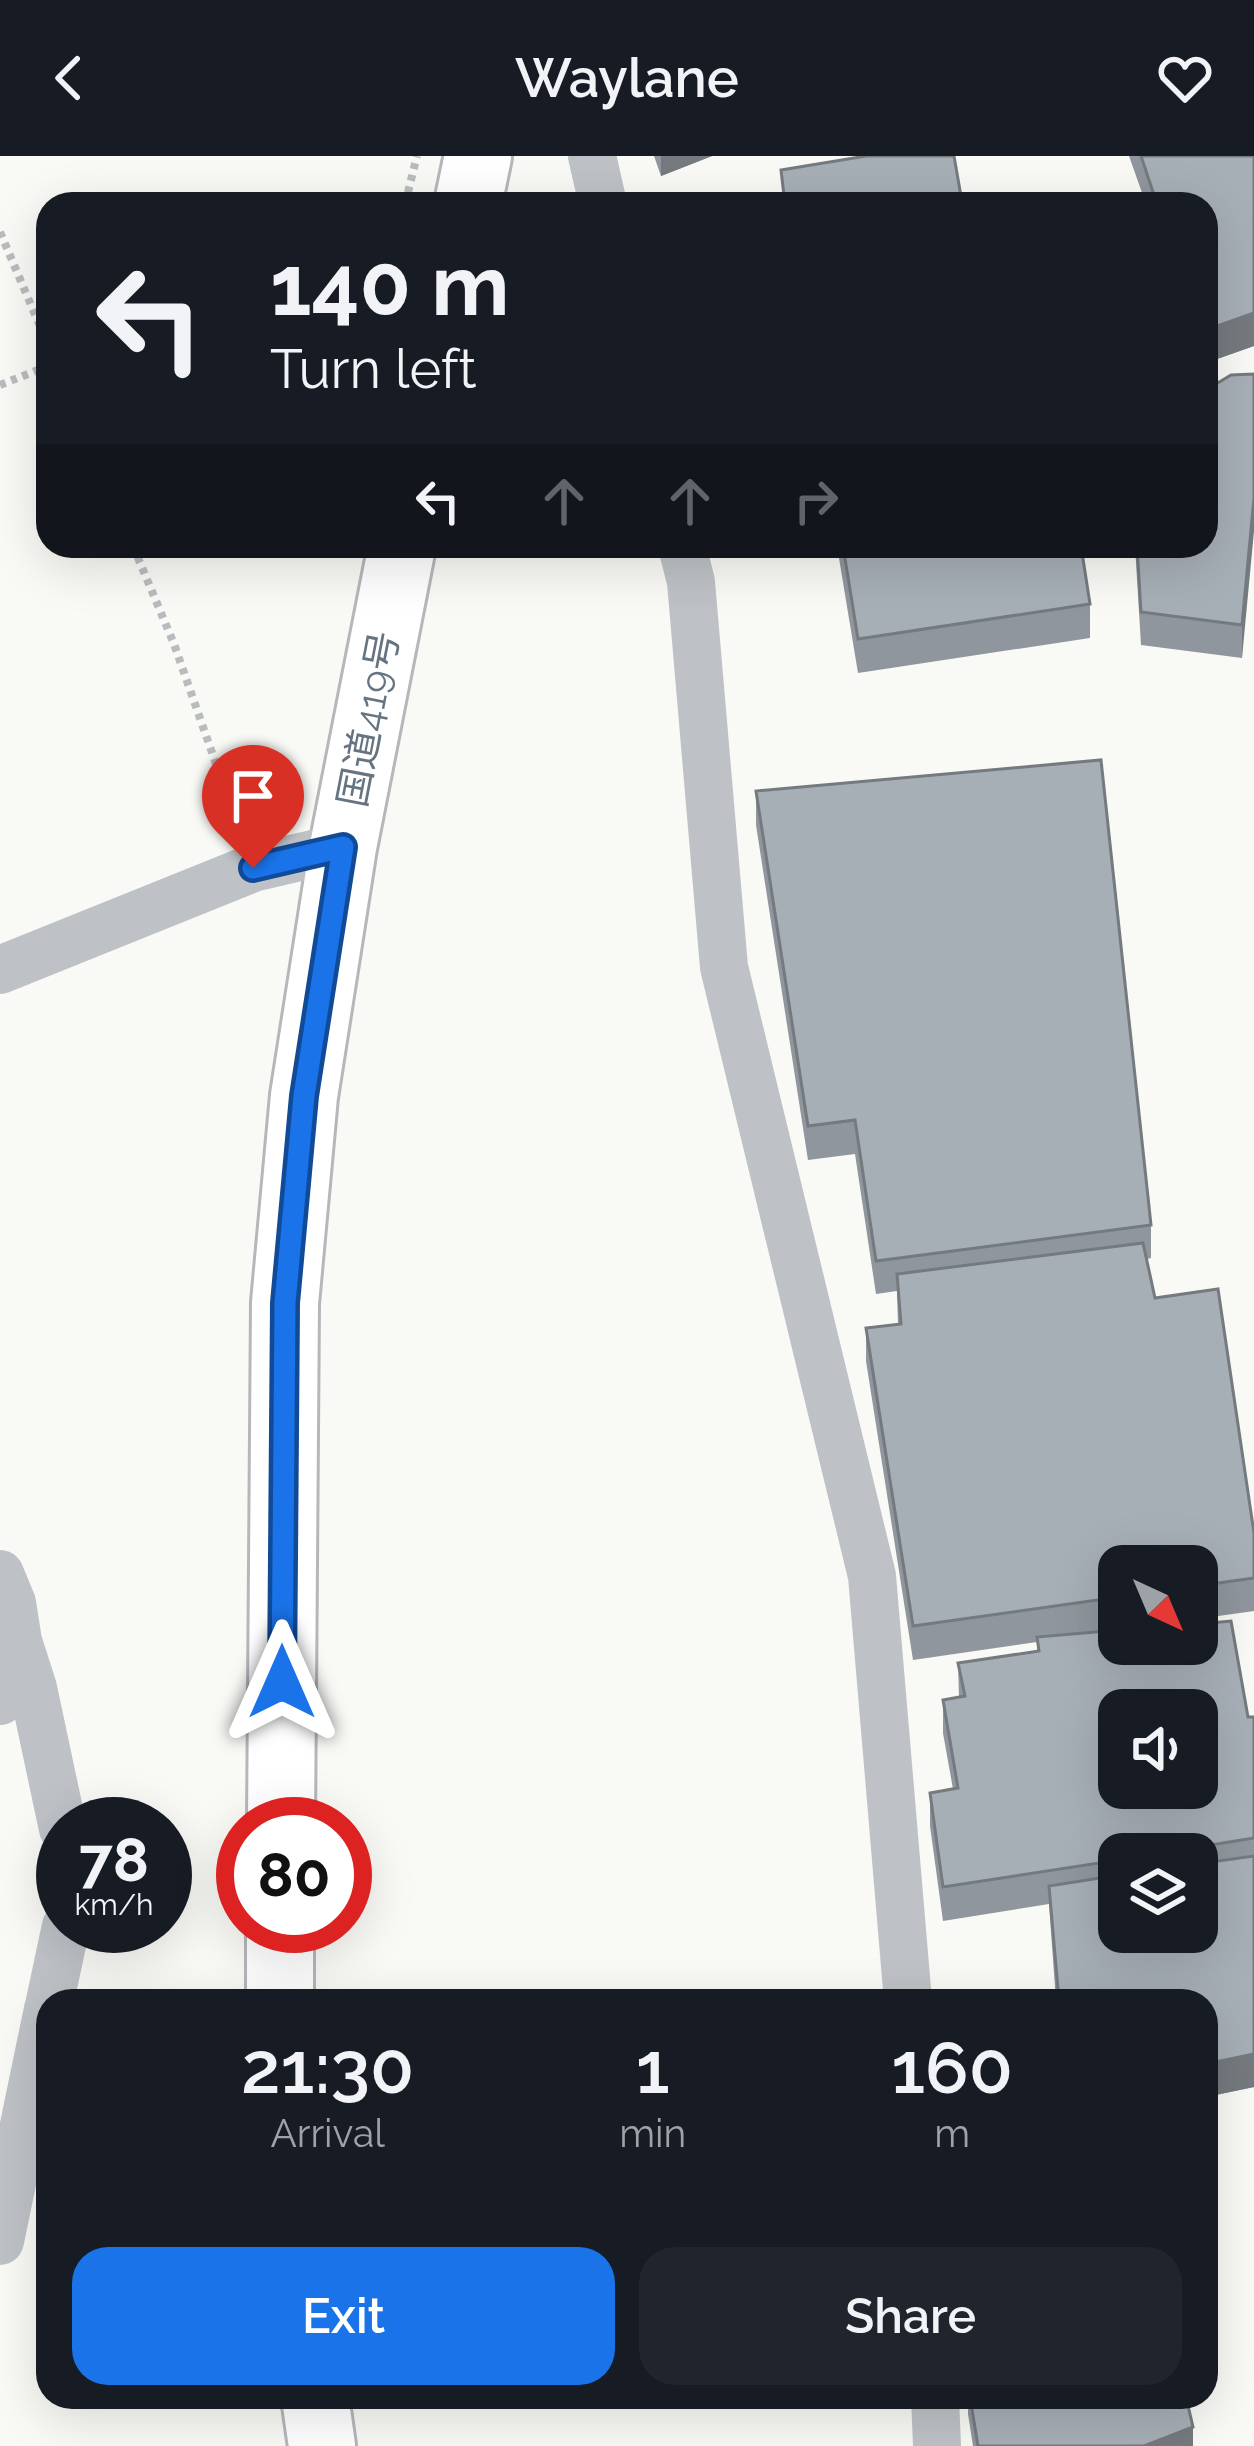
<!DOCTYPE html>
<meta charset="utf-8">
<style>
:root{--surface:#171b24;--page:#20242c;--text:#f1f3f6;--muted:#9ea1a6;--accent:#1a73e8}
body{margin:0;font-family:Raleway,"Noto Sans JP",sans-serif;background:var(--page);color:var(--text);height:100vh;display:flex;flex-direction:column;font-size:45px;white-space:nowrap}
*{box-sizing:border-box;margin:0}
p{font-size:39px;color:var(--muted)}
.icon{flex:none;width:66px;height:66px;fill:none;stroke:currentColor;stroke-width:2;stroke-linecap:round;stroke-linejoin:round}
.map{position:relative;flex:1;overflow:hidden}
.drawer{position:absolute;left:36px;top:1833px;width:1182px;height:420px;display:flex;flex-direction:column;background:var(--surface);border-radius:36px;box-shadow:0 12px 48px #0002}
.drawer>*{flex:none}
.hud{position:absolute;left:36px;top:36px;width:1182px;height:366px;border-radius:36px;box-shadow:0 12px 48px #0002;background:#171b24;color:var(--text);overflow:hidden}
.needle{width:78px;rotate:136deg}
.controls{position:absolute;left:1098px;top:1389px;display:grid;gap:24px}
.controls a{display:grid;place-items:center;width:120px;height:120px;border-radius:24px;background:var(--surface);box-shadow:0 12px 48px #0002;font-size:60px}
.speed{position:absolute;left:36px;top:1641px;display:flex;gap:24px;font-size:60px;font-weight:700;text-align:center}
.speed>*{display:grid;place-content:center;width:156px;height:156px;border-radius:50%;background:var(--surface);box-shadow:0 12px 48px #0002;line-height:1}
.speed small{font-size:30px;font-weight:400}
.speed .limit{border:18px solid #d22;background:#fff;color:#111}
.pin{position:absolute;display:grid;place-items:center;width:102px;height:102px;color:#fff;margin:-123px -51px;border-radius:50% 50% 50% 0;rotate:-45deg;box-shadow:0 0 12px #0007}
.pin .icon{rotate:45deg}
.me{position:absolute;width:132px;margin:-66px;rotate:0deg;stroke-linejoin:round;filter:drop-shadow(0 0 9px #0008)}
.turn{display:flex;align-items:center;gap:42px;height:252px;padding:0 36px;font-size:54px}
.turn .icon{width:156px;height:156px;stroke-width:2.5}
.turn b{display:block;font-size:84px;line-height:102px}
.lanes{display:flex;align-items:center;height:114px;padding:0 36px;background:#0003;justify-content:center;gap:60px;direction:ltr}
.lanes .off{opacity:.35}
.eta{display:flex;justify-content:space-evenly;align-items:center;height:204px;text-align:center}
.eta b{font-size:72px;font-weight:600;line-height:84px}
.action{display:flex;gap:24px;margin-top:auto;padding:24px 36px}
.action a{flex:1;height:138px;border-radius:36px;background:var(--accent);color:#fff;font-size:48px;font-weight:600;line-height:138px;text-align:center}
.action a+a{background:var(--page);color:var(--text)}
header{display:flex;justify-content:space-between;align-items:center;height:156px;padding:0 36px;background:var(--surface);font-size:54px;font-weight:600}
.map>svg:first-child{display:block}
</style>
<header><svg class="icon" aria-label="back" viewBox="0 0 24 24"><path d="M15 5l-7 7 7 7"/></svg>Waylane<svg class="icon" aria-label="heart" viewBox="0 0 24 24"><path d="M12 20l-8-8c-3-5 5-10 8-4 3-6 11-1 8 4z"/></svg></header>
<div class="map">
<svg width="1254" height="2290" viewBox="0 0 1254 2290">
<rect width="100%" height="100%" fill="#f9f9f6"/>
<g fill="none" stroke-linecap="round" stroke-linejoin="round">
<g stroke="#b4b8bb" stroke-width="72">
<path id="trunk" d="M468 48 478 0
M281 1668 285 1147 304 940 343 691 402 390
M280 1845V1770
M315 2241 322 2290"/>
</g>
<path stroke="#b9bcbf" stroke-width="8" stroke-dasharray="6 6" stroke-linecap="butt" d="M405 48 417 0
M0 76 48 189
M0 229 48 210
M133 390 174 488 238 671"/>
<path stroke="#bec2c6" stroke-width="48" d="M592 0 603 48
M682 390 691 426 724 811 872 1420 908 1845
M0 814 253 712 343 691
M0 1418 12 1447 18 1485 0 1545
M18 1485 33 1532 63 1673
M50 1845 66 1770
M0 2085 48 1853
M935 2241 937 2290"/>
<use href="#trunk" stroke="#fff" stroke-width="66"/>
</g>
<path fill="#90969d" fill-rule="evenodd" d="M654 0H712L661 20Z
M1129 0H1254V190L1211 205 1216 228 1254 218 1242 502 1141 489 1135 390H1206V48H1146Z
M837 390H1081L1090 448V482L858 517Z
M756 635 1151 1069V1102L1147 1103 1155 1142 1254 1377V1455L1197 1463V1410H1119V1488L1248 1561H1254V1931L1206 1941V1845H1056L1049 1748 943 1765 930 1670V1637L953 1633 943 1577V1544L959 1541 958 1507 1037 1495V1486L913 1504 866 1205V1172L898 1169 897 1135 876 1138 855 998 808 1004 756 669ZM1119 1698H1197V1776H1119Z
M968 2241H1186L1193 2290H973L968 2258Z"/>
<path fill="#757a7f" d="M661 0H712L661 20Z
M1254 157V190L1206 207V174Z
M1216 218V251L1206 254V221Z
M1254 342V375L1242 502V469Z
M1254 1898V1931L1206 1941V1908Z
M1193 2271V2290H1144Z"/>
<path fill="#a7afb6" stroke="#757a7f" stroke-width="3" fill-rule="evenodd" d="M866 0H954L962 46 951 48H785L781 14Z
M1141 0H1254V157L1206 174V48H1157Z
M1206 190 1216 218 1206 221Z
M1254 218V342L1242 469 1141 456 1137 390H1206V234L1231 219Z
M843 390H1081L1090 448 858 483Z
M1101 604 1151 1069 876 1105 855 964 808 970 756 635Z
M1143 1087 1155 1142 1218 1133 1254 1377V1422L1197 1430V1410H1119V1441L913 1470 866 1172 901 1168 897 1118Z
M1231 1465 1248 1561H1254V1682L1155 1698H1119V1704L943 1731 930 1637 958 1632 943 1544 965 1540 958 1507 1039 1495 1037 1481 1119 1474V1488H1197V1468ZM1119 1554H1197V1632H1119Z
M1254 1700V1898L1206 1908V1845H1059L1049 1730 1119 1719V1776H1197V1708Z
M970 2241H1186L1193 2271 1144 2290H978Z"/>
<g fill="none" stroke-linecap="round" stroke-linejoin="round">
<g stroke="#114b97" stroke-width="30">
<path id="route" d="M253 712 343 691 304 940 285 1147 282 1526"/>
</g>
<use href="#route" stroke="#1a73e8" stroke-width="21"/>
</g>
<g text-anchor="middle" dominant-baseline="central" stroke-width="12" stroke-linejoin="round" paint-order="stroke">
<g font-size="39" fill="#657480" stroke="#fff">
<text transform="translate(368 563) rotate(-79)">国道419号</text>
</g>
</g>
</svg>
<div class="controls">
<a><svg class="needle" viewBox="-14 -14 28 28"><path d="M0-13l5 13h-10z" fill="#e53935"/><path d="M0 13l5-13h-10z" fill="#9ea1a6"/></svg></a>
<a><svg class="icon" aria-label="sound" viewBox="0 0 24 24"><path d="M4 9h4l5-4v14l-5-4H4zM17 9q2 3 0 6"/></svg></a>
<a><svg class="icon" aria-label="layers" viewBox="0 0 24 24"><path d="M12 4l9 5-9 5-9-5zM3 14l9 5 9-5"/></svg></a>
</div>
<div class="speed"><div>78<small>km/h</small></div><div class="limit">80</div></div>
<div class="pin" style="left:253px;top:712px;background:#d93025"><svg class="icon" aria-label="arrive" viewBox="0 0 24 24"><path d="M6 21V4h12l-3 4 3 4H6"/></svg></div>
<svg class="me" style="left:282px;top:1526px" viewBox="-20 -20 40 40"><path d="M0-17L14 15 0 8-14 15z" fill="#1a73e8" stroke="#fff" stroke-width="4"/></svg>
<div class="hud">
<div class="turn"><svg class="icon" aria-label="left" viewBox="0 0 24 24"><path d="M17 20v-9H6M10 6l-5 5 5 5"/></svg><div><b>140 m</b>Turn left</div></div>
<div class="lanes"><svg class="icon" aria-label="left" viewBox="0 0 24 24"><path d="M17 20v-9H6M10 6l-5 5 5 5"/></svg><svg class="icon off" aria-label="ahead" viewBox="0 0 24 24"><path d="M12 20V5M6 11l6-6 6 6"/></svg><svg class="icon off" aria-label="ahead" viewBox="0 0 24 24"><path d="M12 20V5M6 11l6-6 6 6"/></svg><svg class="icon off" aria-label="right" viewBox="0 0 24 24"><path d="M7 20v-9h11M14 6l5 5-5 5"/></svg></div>
</div>
<section class="drawer">
<div class="eta">
<div><b>21:30</b><p>Arrival</p></div>
<div><b>1</b><p>min</p></div>
<div><b>160</b><p>m</p></div>
</div>
<div class="action"><a>Exit</a><a>Share</a></div>
</section>
</div>
